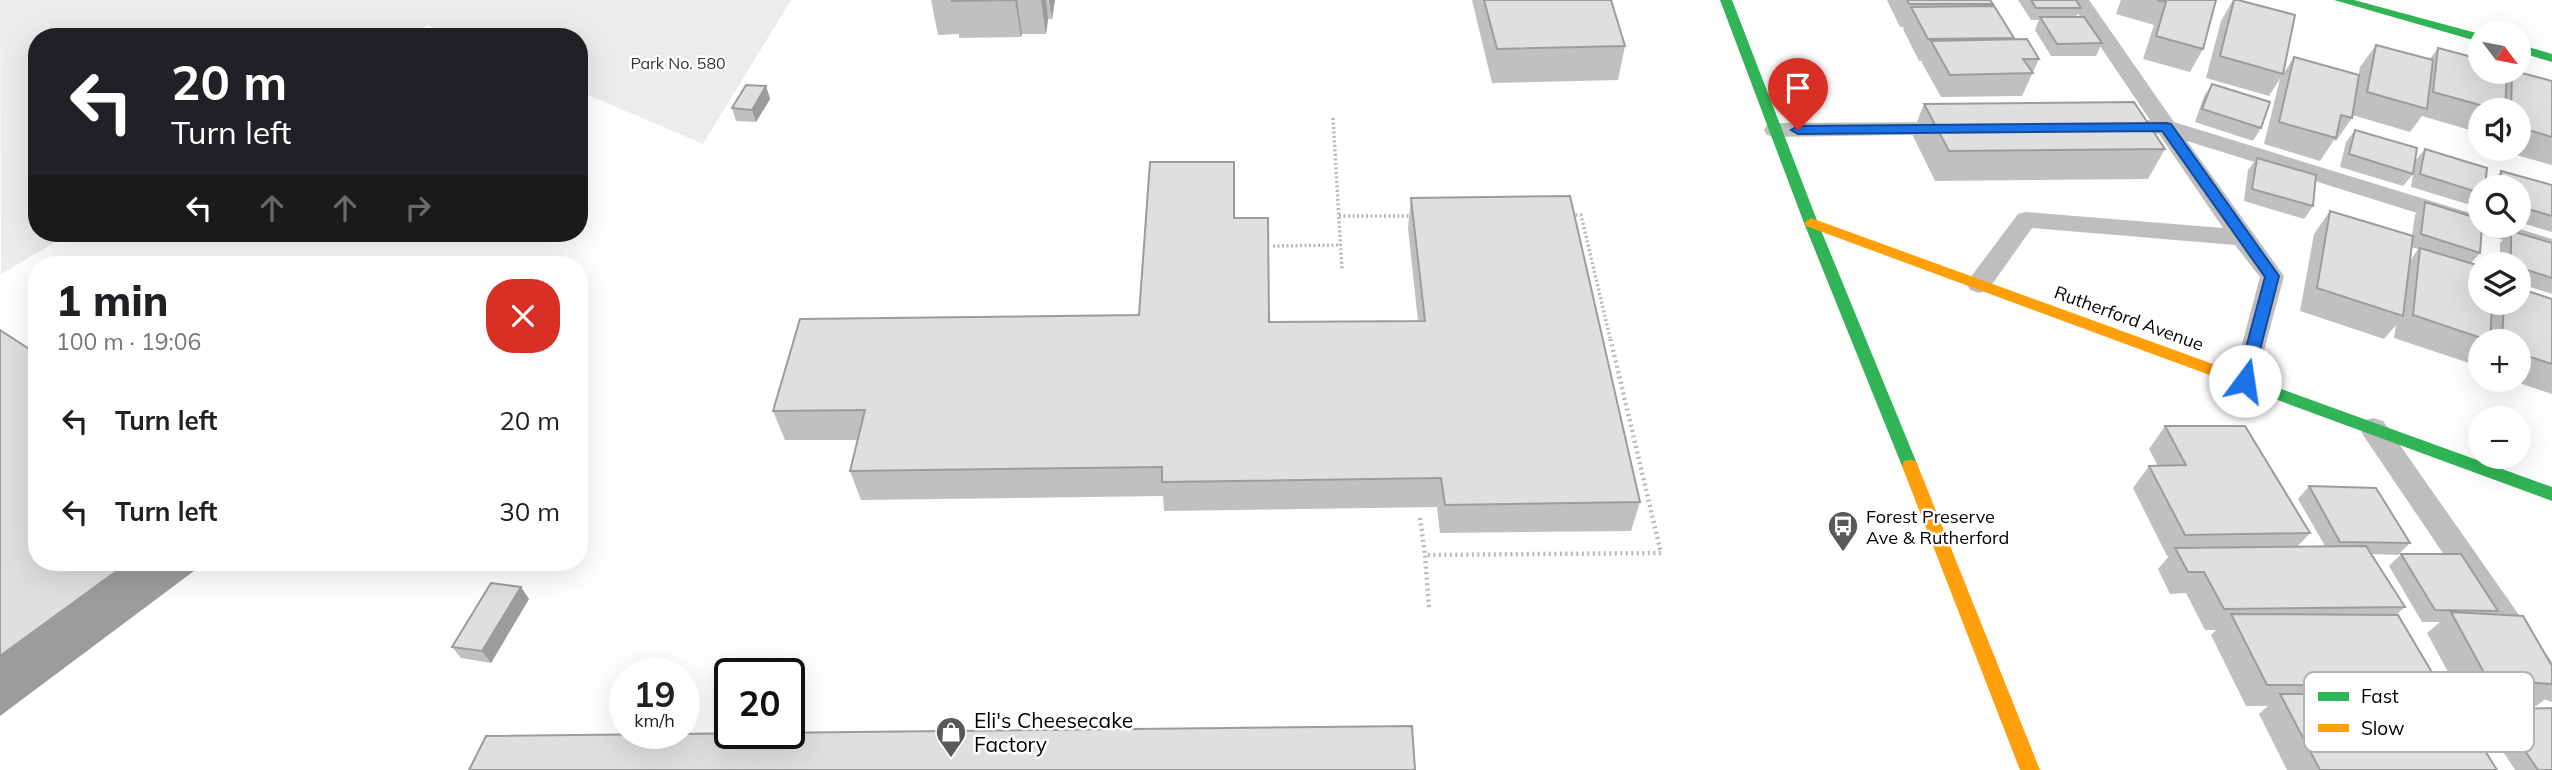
<!DOCTYPE html>
<meta charset="utf-8">
<style>
:root{--surface:#fff;--page:#f6f6f6;--text:#202124;--muted:#757577}
body{margin:0;font-family:Mulish,sans-serif;background:var(--page);color:var(--text);height:100vh;display:flex;flex-direction:column;font-size:26px;white-space:nowrap}
*{box-sizing:border-box;margin:0}
p{font-size:23px;color:var(--muted)}
.icon{flex:none;width:38px;height:38px;fill:none;stroke:currentColor;stroke-width:2;stroke-linecap:round;stroke-linejoin:round}
.map{position:relative;flex:1;overflow:hidden}
.side{position:absolute;left:28px;top:256px;width:560px;height:315px;display:flex;flex-direction:column;background:var(--surface);border-radius:28px;box-shadow:0 7px 28px #0002}
.side>*{flex:none}
.guide{position:absolute;left:28px;top:28px;width:560px;height:214px;border-radius:28px;box-shadow:0 7px 28px #0002;background:#202124;color:#fff;overflow:hidden}
.needle{width:46px;rotate:122deg}
.fabs{position:absolute;left:2468px;top:21px;display:grid;gap:14px}
.fabs a{display:grid;place-items:center;width:63px;height:63px;border-radius:50%;background:var(--surface);box-shadow:0 7px 28px #0002;font-size:35px}
.speed{position:absolute;left:609px;top:658px;display:flex;gap:14px;font-size:35px;font-weight:700;text-align:center}
.speed>*{display:grid;place-content:center;width:91px;height:91px;border-radius:50%;background:var(--surface);box-shadow:0 7px 28px #0002;line-height:1}
.speed small{font-size:18px;font-weight:400}
.speed .limit{border:4px solid #111;border-radius:10px;background:#fff;color:#111}
.pin{position:absolute;display:grid;place-items:center;width:60px;height:60px;color:#fff;margin:-72px -30px;border-radius:50% 50% 50% 0;rotate:-45deg;box-shadow:0 0 7px #0007}
.pin .icon{rotate:45deg}
.me{position:absolute;width:77px;margin:-38px;rotate:14deg;stroke-linejoin:round;filter:drop-shadow(0 0 5px #0008)}
.turn{display:flex;align-items:center;gap:24px;height:147px;padding:0 28px;font-size:32px}
.turn .icon{width:91px;height:91px;stroke-width:2.5}
.turn b{display:block;font-size:49px;line-height:60px}
.lanes{display:flex;align-items:center;height:66px;padding:0 28px;background:#0003;justify-content:center;gap:35px;direction:ltr}
.lanes .off{opacity:.35}
.round{display:grid;place-items:center;flex:none;width:74px;height:74px;border-radius:28px;background:var(--page)}
.head{display:flex;align-items:center;justify-content:space-between;height:119px;padding:0 28px}
h1{font-size:42px;font-weight:800;line-height:52px}
ul{padding:0;list-style:none}
li{display:flex;align-items:center;gap:21px;height:91px;padding:0 28px}
li div{flex:1}
li b{display:block;font-size:26px}
li em{font-style:normal}
.map>svg:first-child{display:block}
</style>
<div class="map">
<svg width="2552" height="770" viewBox="0 0 2552 770">
<rect width="100%" height="100%" fill="#fff"/>
<path fill="#ececec" d="M0 0H791L703 144 579 91V37H454L427 25 407 37H37V233H71L1 274Z"/>
<g fill="none" stroke-linecap="round" stroke-linejoin="round">
<path stroke="#b9b9b9" stroke-width="3.5" stroke-dasharray="2 2.5" stroke-linecap="butt" d="M1333 118 1342 270
M1571 215H1581L1610 338
M1339 216H1415
M1273 246 1341 245"/>
<path stroke="#b9b9b9" stroke-width="4.5" stroke-dasharray="2 3.5" stroke-linecap="butt" d="M1420 518 1425 555
M1429 607 1425 555 1661 553 1610 337"/>
<path fill="#bebebe" fill-rule="evenodd" d="M2069 0H2089L2174 122 2480 216V226H2510L2552 239V255L2187 141 2284 276 2254 388 2245 391 2236 388 2232 381 2260 277 2235 245 2032 228 1988 290 1979 293 1970 290 1967 284 1970 278 2018 214 2026 212 2223 228 2159 134 2107 132 2104 127 2107 122 2150 120Z
M1950 122 1958 124 1961 129 1958 134 1775 137 1767 135 1764 130 1767 125 1775 123Z
M2373 418 2383 421 2552 662V702L2541 698 2363 435 2360 428 2363 421Z"/>
<path fill="#30b455" fill-rule="evenodd" d="M1720 0H1732L1818 223 1918 466 1916 471H1904L1902 466 1804 223Z
M2334 0H2354L2480 34V42Z
M2518 44 2552 54V62L2518 52Z
M2240 374 2552 487V501L2234 384 2232 380 2234 376Z"/>
<path fill="#ff9f0a" fill-rule="evenodd" d="M1811 218 2246 376 2248 380 2246 384H2234L1806 226 1804 223Z
M1910 460 1916 461 1918 466 2040 770H2020L1902 466 1904 461Z"/>
</g>
<path fill="#c0c0c0" fill-rule="evenodd" d="M931 0H1055L1052 19H1048L1046 34H1022L1021 37 959 38V34L938 35Z
M1472 0H1611L1625 46 1618 80 1492 83Z
M1887 0H1990L1993 4 1992 6 2014 38 2013 40 2039 59 2022 96 1941 97 1922 63V61H1919L1903 29 1904 27H1900Z
M2018 0H2076L2081 8 2076 17 2102 43 2096 56H2051L2035 30 2039 20H2031Z
M2121 0H2216L2203 49 2190 72 2143 59 2154 25 2116 14Z
M2233 0 2283 74 2269 96 2206 78 2221 21Z
M2376 45 2430 59 2438 48 2507 78 2511 72H2518L2552 81V165L2495 149H2518V110H2480V133L2422 116 2410 132 2352 115V118L2336 141 2334 140 2320 161 2264 144 2280 79 2294 57 2357 83 2360 67Z
M2212 84 2261 128 2253 141 2195 122 2204 96Z
M766 86 770 99 756 122 736 121 732 108Z
M1924 104 2165 149 2148 179 1935 181 1912 134Z
M2355 130 2413 174 2403 186 2340 167 2346 142Z
M2425 149 2480 187V199L2474 206 2411 187 2415 161Z
M2257 158 2313 206 2304 219 2244 201 2248 170Z
M1234 162 1235 218 1269 322 1418 321 1408 228 1411 198 1640 502 1631 531 1440 533 1437 507 1164 511 1163 496 861 500 850 471 858 440H785L773 411 1139 315Z
M2501 171 2552 185V232L2518 222V187H2491V183Z
M2425 202 2480 253 2471 263 2480 303H2518L2552 299V394L2510 380H2518V341H2480V352L2469 363 2394 338 2396 325 2384 339 2300 311 2314 234 2330 211 2412 236 2415 215ZM2411 247 2418 249 2410 261Z
M2511 231 2552 243V294L2518 283V264H2500V243Z
M2165 426 2310 533 2298 546H2325L2298 499 2309 486 2410 543 2398 555 2371 554 2405 607 2396 615 2440 686 2432 693 2497 770H2287L2259 714 2268 706H2246L2211 635 2216 630H2205L2186 593 2170 594 2158 569 2169 556H2167L2133 488 2149 466H2158L2149 449Z
M2401 554 2498 611 2494 614 2552 666V694L2536 706 2463 700 2427 633 2440 622H2422L2389 566Z
M529 599 491 663 461 658 452 647Z
M2497 710 2552 770H2515L2483 721Z"/>
<path fill="#9c9c9c" d="M1015 0H1017L1022 34 1021 37Z
M1041 0H1046L1048 19 1046 34Z
M1049 0H1055L1052 19Z
M766 86 770 99 756 122 752 110Z
M1234 162 1235 191 1234 248Z
M129 562H206L0 716V656Z
M521 587 529 599 491 663 482 651Z"/>
<path fill="#dfdfdf" stroke="#9c9c9c" stroke-width="2" d="M952 0H1015L952 1Z
M1484 0H1611L1625 46 1497 49Z
M1907 0H1990L1993 4H1909Z
M2031 0H2076L2081 8H2036Z
M2157 0H2216L2203 49 2156 36 2166 2Z
M2234 0H2238L2295 15 2283 74 2220 56Z
M1994 6 2014 38 1928 39 1911 7Z
M2040 17H2084L2102 43 2057 44Z
M2027 39 2039 59H2023L2033 73 1950 75 1931 41Z
M2376 45 2433 60 2427 109 2367 92Z
M2438 48 2480 59V72H2507L2505 110H2498L2433 92Z
M2294 57 2359 75 2352 118 2341 115 2336 138 2279 122Z
M2512 72H2518L2552 81V137L2518 127V110H2511Z
M2212 84 2270 102 2261 128 2202 109Z
M746 85 766 86 752 110 732 108Z
M2134 102 2165 149 1949 151 1924 104Z
M2355 130 2417 148 2413 174 2349 154Z
M2425 149 2487 168 2485 187H2480V193L2420 174Z
M2257 158 2316 175 2313 206 2252 189Z
M1150 162H1234V218H1268L1269 322 1425 321 1411 198 1570 196 1640 502 1445 505 1441 478 1162 482V467L850 471 865 410 773 411 800 319 1139 315Z
M2501 171 2552 185V216L2518 206V187H2500Z
M2425 202 2480 219V226H2482L2480 253 2421 234Z
M2330 211 2413 236 2403 316 2317 288Z
M2511 231 2552 243V278L2518 267V264H2511Z
M2420 248 2480 266V303H2492L2490 341 2413 315Z
M2518 288 2552 299V364L2518 353V341H2502L2504 303H2518Z
M0 330 37 354V562H129L0 656Z
M2165 426H2245L2310 533 2185 535 2149 466 2186 465Z
M2309 486 2376 488 2410 543 2340 542Z
M2366 546 2405 607 2224 609 2204 572H2188L2175 548Z
M2401 554H2461L2498 611 2435 610Z
M491 583 521 587 482 651 452 647Z
M2451 612 2523 616 2552 666V684L2488 680Z
M2231 614 2398 615 2440 686 2267 685Z
M2449 693 2497 770H2320L2280 694Z
M2552 708V770H2538L2497 710Z
M1412 726 1415 770H469L486 736Z"/>
<path fill="#1a73e8" stroke="#114b97" stroke-width="2" d="M2166 123 2171 124 2279 276 2251 385 2245 387 2237 381 2265 277 2162 131 1798 134 1791 130 1798 126Z"/>
<defs>
<g id="bus-pin" transform="scale(1.575)"><path d="M0 17L-7.5 6A9.5 9.5 0 1 1 7.5 6Z" fill="#595959" stroke="#fff"/><path d="M-5-6H5V4H4V6H2V4H-2V6H-4V4H-5ZM-3.5-4V0h7V-4ZM-3.5 1.2v1.5H-2V1.2ZM2 1.2v1.5H3.5V1.2Z" fill="#fff"/></g>
<g id="shop-pin" transform="scale(1.575)"><path d="M0 17L-7.5 6A9.5 9.5 0 1 1 7.5 6Z" fill="#595959" stroke="#fff"/><path d="M-5-2.5h2.3a2.7 3.5 0 0 1 5.4 0H5L5.5 6h-11ZM-1.5-2.5h3a1.5 2.3 0 0 0-3 0Z" fill="#fff"/></g>
</defs>
<g fill-rule="evenodd">
<use href="#bus-pin" x="1843" y="526"/>
<use href="#shop-pin" x="951" y="732"/>
</g>
<g text-anchor="middle" dominant-baseline="central" stroke-width="5" stroke-linejoin="round" paint-order="stroke">
<g font-size="16" fill="#333" stroke="#fff">
<text x="678" y="63">Park No. 580</text>
</g>
<g font-size="18" fill="#000" stroke="#fff">
<text transform="translate(2129 318) rotate(20)">Rutherford Avenue</text>
</g>
<g font-size="18" fill="#000" stroke="#fff" text-anchor="start">
<text x="1866" y="516">Forest Preserve<tspan x="1866" dy="21">Ave &amp; Rutherford</tspan></text>
</g>
<g font-size="21" fill="#000" stroke="#fff" text-anchor="start">
<text x="974" y="720">Eli's Cheesecake<tspan x="974" dy="24">Factory</tspan></text>
</g>
</g>
<rect x="2304" y="672" width="230" height="80" rx="10" fill="#fff" stroke="#b2b2b2" stroke-width="2"/>
<rect x="2318" y="692" width="31" height="9" fill="#30b455"/>
<rect x="2318" y="724" width="31" height="8" fill="#ff9f0a"/>
<g font-size="19" fill="#000">
<text x="2361" y="703">Fast</text>
<text x="2361" y="735">Slow</text>
</g>
</svg>
<div class="fabs">
<a><svg class="needle" viewBox="-14 -14 28 28"><path d="M0-13l5 13h-10z" fill="#e53935"/><path d="M0 13l5-13h-10z" fill="#757577"/></svg></a>
<a><svg class="icon" aria-label="sound" viewBox="0 0 24 24"><path d="M4 9h4l5-4v14l-5-4H4zM17 9q2 3 0 6"/></svg></a>
<a><svg class="icon" aria-label="search" viewBox="0 0 24 24"><circle cx="10" cy="10" r="6"/><path d="M15 15l6 6"/></svg></a>
<a><svg class="icon" aria-label="layers" viewBox="0 0 24 24"><path d="M12 4l9 5-9 5-9-5zM3 14l9 5 9-5"/></svg></a>
<a>+</a>
<a>−</a>
</div>
<div class="speed"><div>19<small>km/h</small></div><div class="limit">20</div></div>
<div class="pin" style="left:1798px;top:130px;background:#d93025"><svg class="icon" aria-label="arrive" viewBox="0 0 24 24"><path d="M6 21V4h12l-3 4 3 4H6"/></svg></div>
<svg class="me" style="left:2245px;top:381px" viewBox="-20 -20 40 40"><circle r="19" fill="#fff"/><path d="M0-13L10 11 0 6-10 11z" fill="#1a73e8"/></svg>
<div class="guide">
<div class="turn"><svg class="icon" aria-label="left" viewBox="0 0 24 24"><path d="M17 20v-9H6M10 6l-5 5 5 5"/></svg><div><b>20 m</b>Turn left</div></div>
<div class="lanes"><svg class="icon" aria-label="left" viewBox="0 0 24 24"><path d="M17 20v-9H6M10 6l-5 5 5 5"/></svg><svg class="icon off" aria-label="ahead" viewBox="0 0 24 24"><path d="M12 20V5M6 11l6-6 6 6"/></svg><svg class="icon off" aria-label="ahead" viewBox="0 0 24 24"><path d="M12 20V5M6 11l6-6 6 6"/></svg><svg class="icon off" aria-label="right" viewBox="0 0 24 24"><path d="M7 20v-9h11M14 6l5 5-5 5"/></svg></div>
</div>
<section class="side">
<div class="head"><div><h1>1 min</h1><p>100 m · 19:06</p></div><a class="round" style="background:#d93025;color:#fff"><svg class="icon" aria-label="close" viewBox="0 0 24 24"><path d="M6 6l12 12M18 6L6 18"/></svg></a></div>
<ul>
<li><svg class="icon" aria-label="left" viewBox="0 0 24 24"><path d="M17 20v-9H6M10 6l-5 5 5 5"/></svg><div><b>Turn left</b></div><em>20 m</em></li>
<li><svg class="icon" aria-label="left" viewBox="0 0 24 24"><path d="M17 20v-9H6M10 6l-5 5 5 5"/></svg><div><b>Turn left</b></div><em>30 m</em></li>
</ul>
</section>
</div>
